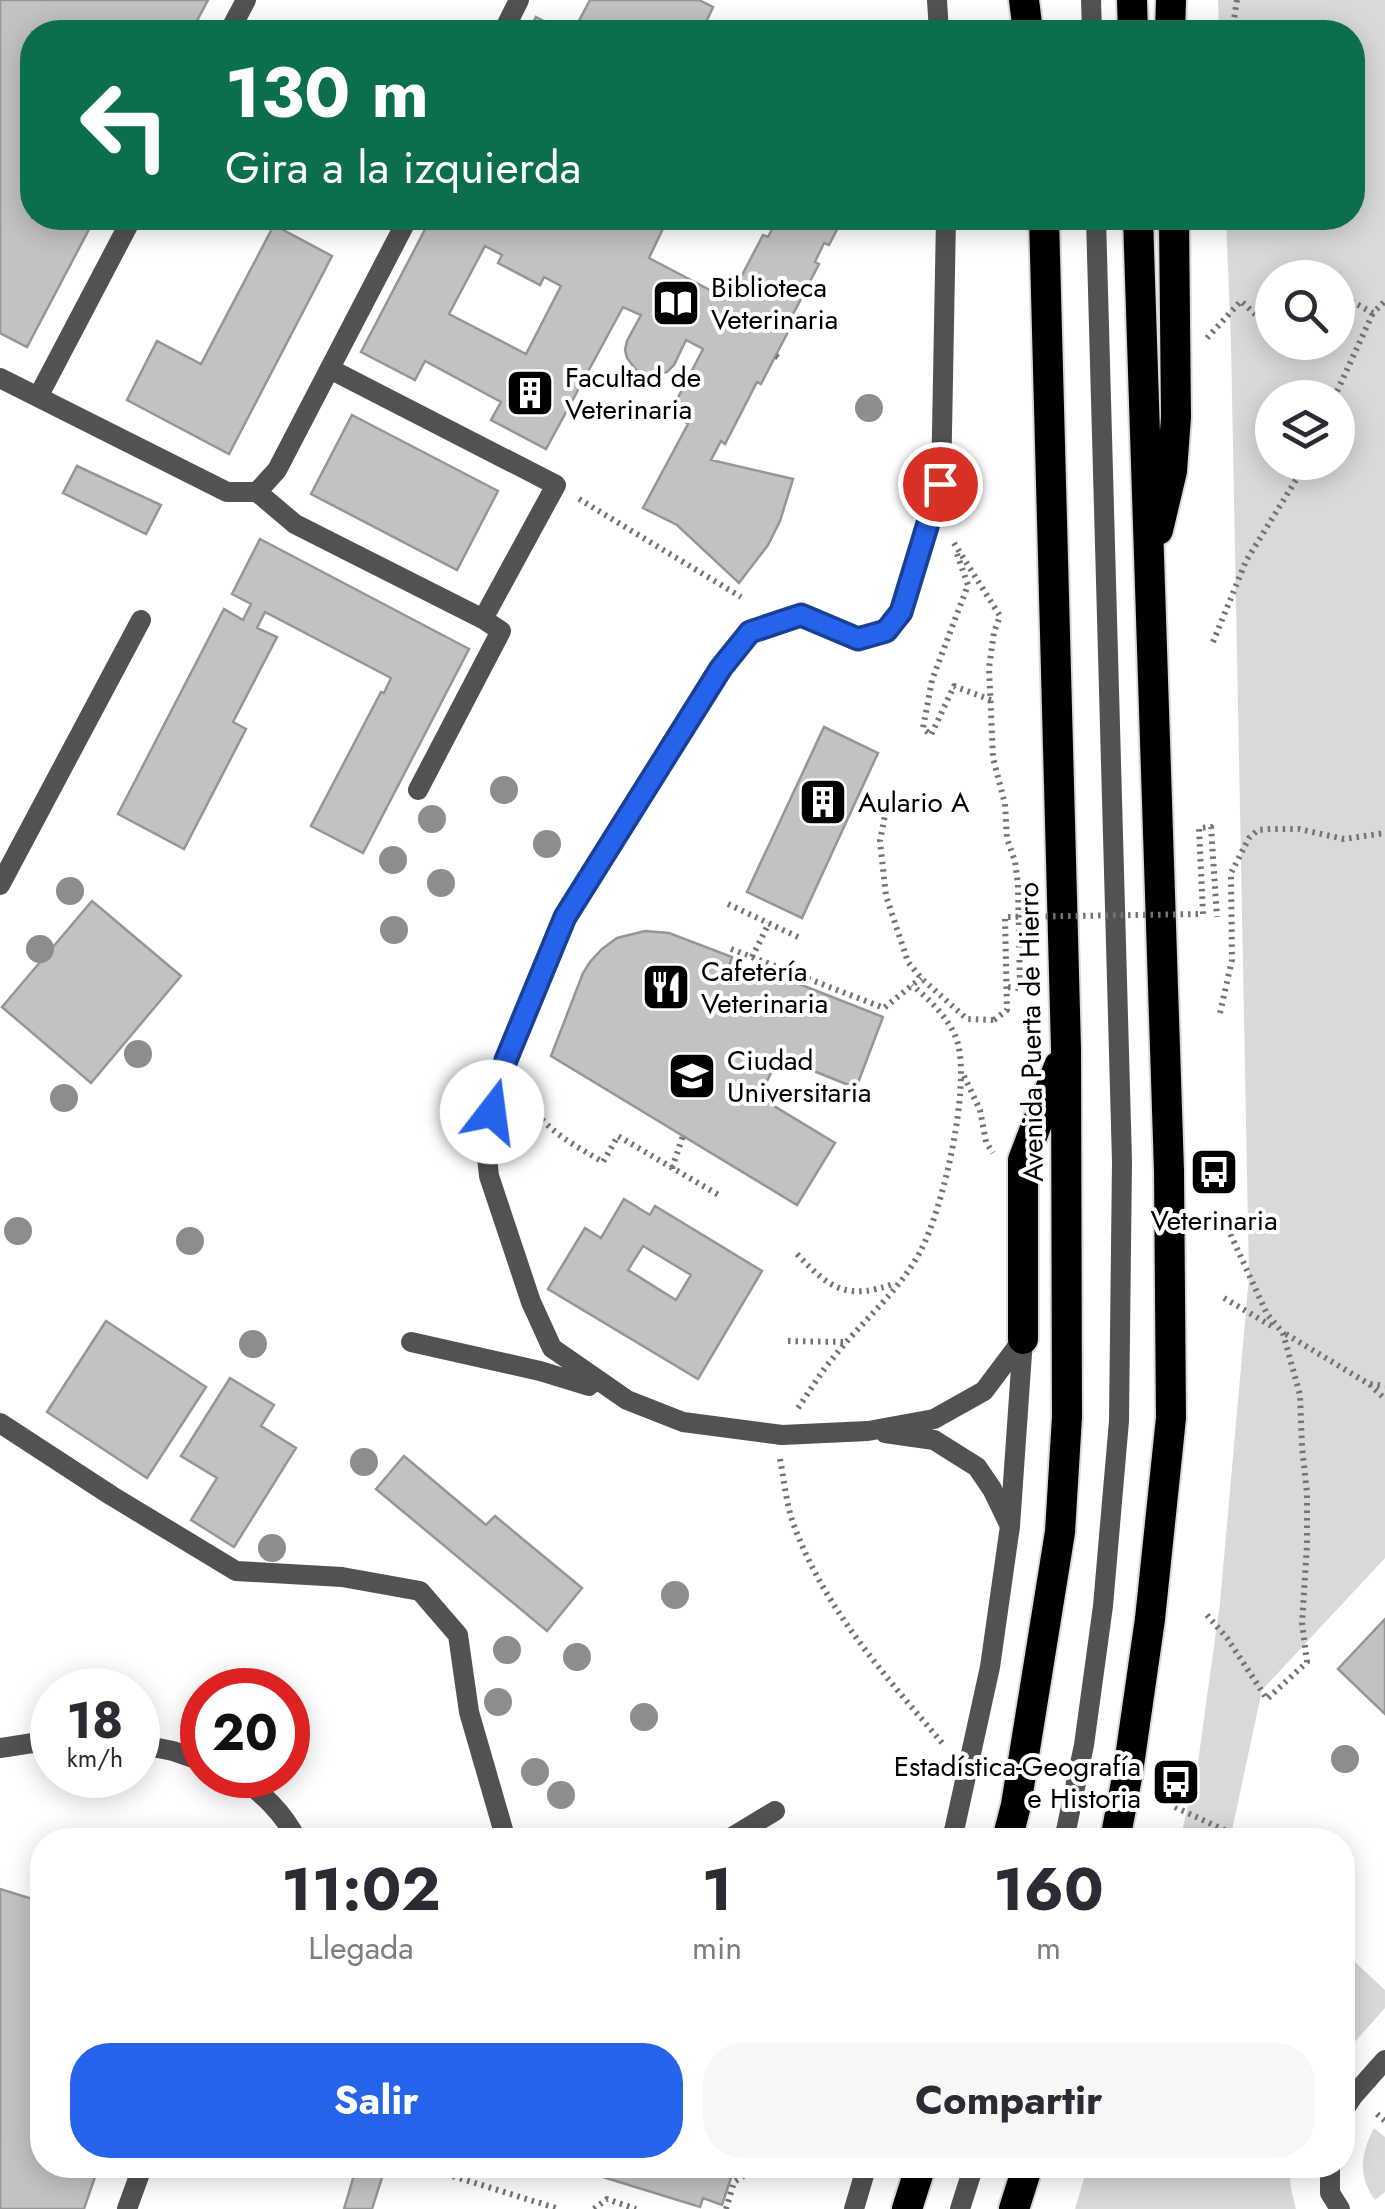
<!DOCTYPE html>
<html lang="es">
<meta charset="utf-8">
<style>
:root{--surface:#fff;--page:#f7f7f7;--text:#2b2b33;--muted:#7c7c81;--accent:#2563eb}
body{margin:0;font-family:Jost,sans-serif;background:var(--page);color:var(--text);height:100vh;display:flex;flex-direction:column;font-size:38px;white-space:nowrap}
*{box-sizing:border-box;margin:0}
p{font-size:32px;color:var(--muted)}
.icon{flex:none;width:55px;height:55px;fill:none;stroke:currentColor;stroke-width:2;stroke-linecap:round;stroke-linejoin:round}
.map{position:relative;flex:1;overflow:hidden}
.side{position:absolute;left:30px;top:1828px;width:1325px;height:350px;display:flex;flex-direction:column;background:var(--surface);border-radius:40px;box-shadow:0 5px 25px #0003}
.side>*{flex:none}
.hud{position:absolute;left:20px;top:20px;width:1345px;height:210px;border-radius:40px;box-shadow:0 5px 25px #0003;background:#0b6e4f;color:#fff;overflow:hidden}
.controls{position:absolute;left:1255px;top:260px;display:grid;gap:20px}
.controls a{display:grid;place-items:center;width:100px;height:100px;border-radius:50%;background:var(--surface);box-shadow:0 5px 25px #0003;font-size:50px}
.speed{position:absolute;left:30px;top:1668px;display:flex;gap:20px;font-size:50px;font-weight:700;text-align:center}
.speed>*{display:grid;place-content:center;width:130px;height:130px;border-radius:50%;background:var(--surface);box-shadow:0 5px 25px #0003;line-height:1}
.speed small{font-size:25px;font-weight:400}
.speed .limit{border:15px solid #d22;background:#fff;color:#111}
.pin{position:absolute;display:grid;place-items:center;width:85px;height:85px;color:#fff;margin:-42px;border:5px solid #fff;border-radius:50%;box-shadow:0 2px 10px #0007}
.me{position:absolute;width:110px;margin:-55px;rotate:15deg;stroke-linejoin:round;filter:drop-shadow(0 0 8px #0008)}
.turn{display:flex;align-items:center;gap:35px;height:210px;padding:0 40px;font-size:45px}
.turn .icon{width:130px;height:130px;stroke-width:2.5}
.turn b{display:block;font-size:70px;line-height:85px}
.eta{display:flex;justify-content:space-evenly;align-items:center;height:170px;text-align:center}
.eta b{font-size:60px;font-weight:700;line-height:70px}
.primary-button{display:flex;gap:20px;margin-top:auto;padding:20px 40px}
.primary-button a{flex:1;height:115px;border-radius:40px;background:var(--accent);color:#fff;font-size:40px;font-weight:700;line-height:115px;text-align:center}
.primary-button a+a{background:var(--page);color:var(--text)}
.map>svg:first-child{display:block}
</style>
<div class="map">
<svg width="1385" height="2209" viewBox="0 0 1385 2209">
<rect width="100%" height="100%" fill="#fff"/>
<path fill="#d9d9d9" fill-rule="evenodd" d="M1218 0H1385V1558L1262 1690 1230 1840H1180L1198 1762 1220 1603 1249 1277 1231 343 1226 218H1352V32H1219ZM1272 278H1338V342H1272ZM1272 398H1338V462H1272Z
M1342 1950 1385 1990V2008L1343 2055Z
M1374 2128 1385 2137V2192L1375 2200C1357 2175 1361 2153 1374 2128Z
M1088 2165H1289L1291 2189 1296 2209H1075Z"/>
<path fill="#c2c2c2" stroke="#969696" stroke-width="2.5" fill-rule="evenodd" d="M0 0H208L191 32H32V218H95L27 347 0 333Z
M590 0H699L713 7 704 27 715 32H573Z
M536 17 566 32H528Z
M431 218H668L649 258 729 300 763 235 768 237 777 219 774 218H843L829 245 824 243 815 262 819 264 787 326 790 328 761 384 757 382 725 444 721 441 711 460 793 479 780 521 768 545 739 583 677 525 643 508 688 424 670 413 703 349 686 340 674 365 667 372 653 376 637 371 627 358 625 350 627 341 641 315 623 307 546 449 491 420 501 402 425 361 415 380 361 352ZM485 246 502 255 498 263 540 285 544 277 561 286 526 354 449 314Z
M274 225 332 256 229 454 127 400 157 341 201 364Z
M352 415 498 491 457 570 311 494Z
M77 466 161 505 146 534 63 493Z
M260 539 469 649 363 853 311 826 381 692 384 693 391 678 265 612 257 628 277 637 233 722 246 729 184 849 118 814 224 609 243 620 251 604 232 594Z
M824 727 878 753 802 918 747 892Z
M92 901 181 976 91 1083 2 1007Z
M645 931 669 933 732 957 729 967 758 979 761 969 883 1017 856 1088 779 1057 759 1097 835 1143 797 1205 551 1056 583 973 590 962 602 949 617 938Z
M624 1199 650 1215 655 1206 762 1271 698 1379 548 1289 585 1228 601 1238ZM643 1246 691 1275 676 1300 628 1270Z
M106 1321 206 1387 147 1478 47 1412Z
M230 1378 274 1405 261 1426 296 1448 234 1547 191 1520 217 1478 181 1456Z
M404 1456 486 1525 495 1516 582 1588 547 1631 376 1489Z
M1385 1619V1714L1338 1669Z
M0 1889 42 1902V2165H99L84 2209H0Z
M357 2165H386L372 2209H344Z
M564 2165H690L731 2178 722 2205 703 2198 700 2207Z"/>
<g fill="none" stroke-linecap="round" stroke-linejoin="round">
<g stroke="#dbdbdb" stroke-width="34">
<path id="highway" d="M1024 0 1028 32
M1132 0 1133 32
M1170 32 1171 0
M1158 530 1172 471 1176 417 1174 218
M1023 1339V1160L1059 1066
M1007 1840 1016 1805 1060 1532 1067 1417 1066 1049 1044 218
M1115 1840 1128 1772 1150 1619 1171 1418 1169 1171 1138 218
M907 2209 921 2165
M1014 2209 1028 2165"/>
</g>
<path stroke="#747474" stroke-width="6" stroke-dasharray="2.5 5" stroke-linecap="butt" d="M1232 32 1237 0
M1338 294 1373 313 1385 301
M1207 338 1241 301 1272 330
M776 356 782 360
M1334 398 1373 313
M579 499 741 597
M954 543 1000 616 994 632 989 668 993 758 1005 804 1007 839 1015 861 1018 885 1020 988 1006 987
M957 554 968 585 932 680 923 728 931 735 954 686 991 700
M1213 642 1246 561 1307 462
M886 810 880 841 886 896 908 962 921 978 967 1019 994 1020
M728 904 800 938
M731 949 884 1008 921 978
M752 957 769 923
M1220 1013 1232 960 1231 873 1249 838 1258 830 1271 829H1299L1344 839 1385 833
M964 1076 980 1110 986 1142 993 1153
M527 1094C536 1126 576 1146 603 1162L618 1136 722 1197
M672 1168 683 1136
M797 1254C830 1289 847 1301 896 1283
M1224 1298 1275 1328
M1286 1334 1369 1384 1385 1399
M788 1341 846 1342
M1370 1384 1385 1386
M798 1408C810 1391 820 1373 833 1358 861 1322 898 1293 920 1252 943 1209 970 1091 958 1044 952 1021 930 1000 912 985
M780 1459C784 1479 786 1501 792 1520 823 1608 884 1674 943 1744
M1207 1615 1227 1638 1267 1699 1307 1662 1302 1623 1307 1545V1493L1302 1447 1300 1395 1283 1333 1267 1314 1223 1218
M1175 1807 1237 1836
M1377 2114 1385 2121
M260 2165C276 2174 291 2175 307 2165
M417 2165 559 2209
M594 2209 607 2199 636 2209
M726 2209 734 2182 760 2165"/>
<path stroke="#525252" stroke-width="20" d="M937 0 939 32
M1091 0 1092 32
M229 32 246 0
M503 32 519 0
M946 218 941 485 901 611 886 631 858 639 801 615 751 632 721 669 565 917 506 1060 485 1139 489 1176 531 1302 552 1348 627 1400 683 1422 782 1435 868 1431 934 1419 984 1391 1023 1339
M330 369 556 485 483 619
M0 378 227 492H257L277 470 408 218
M38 397 132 218
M257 492 295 524 483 619 501 631 418 790
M0 885 141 620
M411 1342 540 1371 589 1386
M0 1423 112 1496 236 1571 342 1577 420 1591 458 1635 469 1712 504 1833 510 1840
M885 1433 934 1440 977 1467 992 1489 1010 1526
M727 1840 775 1811
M1064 1840 1084 1745 1103 1606 1119 1421 1122 1162 1096 218
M960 2209 974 2165"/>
<path stroke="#525252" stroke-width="20" d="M138 1744 173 1751 202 1761
M0 1748 52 1740
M237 1775C262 1793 283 1812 297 1840
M952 1840 990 1667 1010 1526 1023 1339
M1342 2113 1353 2096 1385 2060
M1330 2165V2193L1340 2209
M127 2209 143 2165
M854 2209 867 2165"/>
<use href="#highway" stroke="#000" stroke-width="30"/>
<path stroke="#747474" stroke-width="6" stroke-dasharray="2.5 5" stroke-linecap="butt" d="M994 1020 1007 1010 1005 917 1203 914 1199 828 1211 827 1217 917"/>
</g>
<g fill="#8d8d8d">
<circle cx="869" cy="408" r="14"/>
<circle cx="504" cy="790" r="14"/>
<circle cx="432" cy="819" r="14"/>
<circle cx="547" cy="844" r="14"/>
<circle cx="393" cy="860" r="14"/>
<circle cx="441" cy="883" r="14"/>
<circle cx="70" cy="891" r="14"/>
<circle cx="394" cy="930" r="14"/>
<circle cx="40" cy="949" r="14"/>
<circle cx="138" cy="1054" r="14"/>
<circle cx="64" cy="1098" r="14"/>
<circle cx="18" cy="1231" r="14"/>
<circle cx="190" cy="1241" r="14"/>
<circle cx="253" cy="1344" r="14"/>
<circle cx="364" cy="1462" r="14"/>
<circle cx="272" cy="1548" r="14"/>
<circle cx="675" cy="1595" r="14"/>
<circle cx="507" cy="1650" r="14"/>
<circle cx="577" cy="1657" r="14"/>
<circle cx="498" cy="1702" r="14"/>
<circle cx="644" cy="1717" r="14"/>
<circle cx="1345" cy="1759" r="14"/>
<circle cx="535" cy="1772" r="14"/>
<circle cx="561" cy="1795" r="14"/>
</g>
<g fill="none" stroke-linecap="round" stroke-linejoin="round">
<g stroke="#184099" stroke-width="25">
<path id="route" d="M492 1112 506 1060 565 917 721 668 750 632 801 615 858 639 886 631 901 612 940 484"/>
</g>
<use href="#route" stroke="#2563eb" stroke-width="18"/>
</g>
<defs>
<g id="library-square" transform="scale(2.5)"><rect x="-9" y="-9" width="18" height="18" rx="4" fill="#000" stroke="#fff"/><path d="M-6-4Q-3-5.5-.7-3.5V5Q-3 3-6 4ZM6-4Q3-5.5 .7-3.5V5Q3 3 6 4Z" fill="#fff"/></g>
<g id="building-square" transform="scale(2.5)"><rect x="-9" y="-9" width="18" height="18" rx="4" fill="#000" stroke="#fff"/><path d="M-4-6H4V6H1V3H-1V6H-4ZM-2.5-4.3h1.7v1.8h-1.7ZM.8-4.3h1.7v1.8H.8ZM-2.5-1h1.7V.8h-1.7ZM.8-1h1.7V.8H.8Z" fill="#fff"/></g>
<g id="restaurant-square" transform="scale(2.5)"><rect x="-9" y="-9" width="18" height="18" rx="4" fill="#000" stroke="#fff"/><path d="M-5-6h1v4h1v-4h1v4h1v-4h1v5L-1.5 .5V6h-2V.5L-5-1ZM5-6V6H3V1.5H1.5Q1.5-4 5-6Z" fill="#fff"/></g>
<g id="university-square" transform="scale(2.5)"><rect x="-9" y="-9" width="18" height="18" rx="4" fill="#000" stroke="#fff"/><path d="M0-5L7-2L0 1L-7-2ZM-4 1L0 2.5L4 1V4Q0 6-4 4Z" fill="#fff"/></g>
<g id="bus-square" transform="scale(2.5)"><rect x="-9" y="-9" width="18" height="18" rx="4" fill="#000" stroke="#fff"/><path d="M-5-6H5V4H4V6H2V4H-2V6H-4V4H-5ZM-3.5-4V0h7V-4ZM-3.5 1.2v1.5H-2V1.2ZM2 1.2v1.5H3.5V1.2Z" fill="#fff"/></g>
</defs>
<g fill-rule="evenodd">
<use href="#library-square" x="676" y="303"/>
<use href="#building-square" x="530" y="393"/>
<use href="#building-square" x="823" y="802"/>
<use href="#restaurant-square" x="666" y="987"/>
<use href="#university-square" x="692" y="1076"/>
<use href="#bus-square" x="1214" y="1172"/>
<use href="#bus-square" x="1176" y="1782"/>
</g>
<g text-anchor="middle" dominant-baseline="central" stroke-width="8" stroke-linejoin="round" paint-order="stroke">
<g font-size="28" fill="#000" stroke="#fff" text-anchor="start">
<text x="711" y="287">Biblioteca<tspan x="711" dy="32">Veterinaria</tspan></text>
<text x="565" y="377">Facultad de<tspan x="565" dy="32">Veterinaria</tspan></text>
<text x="858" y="802">Aulario A</text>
<text x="701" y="971">Cafetería<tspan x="701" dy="32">Veterinaria</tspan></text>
<text x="727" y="1060">Ciudad<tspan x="727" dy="32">Universitaria</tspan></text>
<text x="1214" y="1220" text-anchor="middle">Veterinaria</text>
<text x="1141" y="1766" text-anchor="end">Estadística-Geografía<tspan x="1141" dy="32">e Historia</tspan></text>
</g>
<g font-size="28" fill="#000" stroke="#fff">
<text transform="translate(1031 1032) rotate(-91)">Avenida Puerta de Hierro</text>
</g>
</g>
</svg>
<div class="controls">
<a><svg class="icon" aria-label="search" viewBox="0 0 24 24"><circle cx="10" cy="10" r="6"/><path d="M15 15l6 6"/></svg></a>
<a><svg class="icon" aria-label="layers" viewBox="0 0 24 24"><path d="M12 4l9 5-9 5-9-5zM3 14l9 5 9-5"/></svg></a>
</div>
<div class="speed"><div>18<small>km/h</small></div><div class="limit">20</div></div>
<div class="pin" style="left:940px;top:484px;background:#d93025"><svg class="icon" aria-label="arrive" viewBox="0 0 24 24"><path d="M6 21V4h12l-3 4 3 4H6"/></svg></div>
<svg class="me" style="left:492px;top:1112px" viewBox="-20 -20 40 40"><circle r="19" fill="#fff"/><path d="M0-13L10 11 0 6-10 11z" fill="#2563eb"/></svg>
<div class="hud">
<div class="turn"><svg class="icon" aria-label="left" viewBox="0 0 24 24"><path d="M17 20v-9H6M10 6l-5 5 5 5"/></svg><div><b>130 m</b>Gira a la izquierda</div></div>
</div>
<section class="side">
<div class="eta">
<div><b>11:02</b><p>Llegada</p></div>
<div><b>1</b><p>min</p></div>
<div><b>160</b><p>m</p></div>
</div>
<div class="primary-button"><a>Salir</a><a>Compartir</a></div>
</section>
</div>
